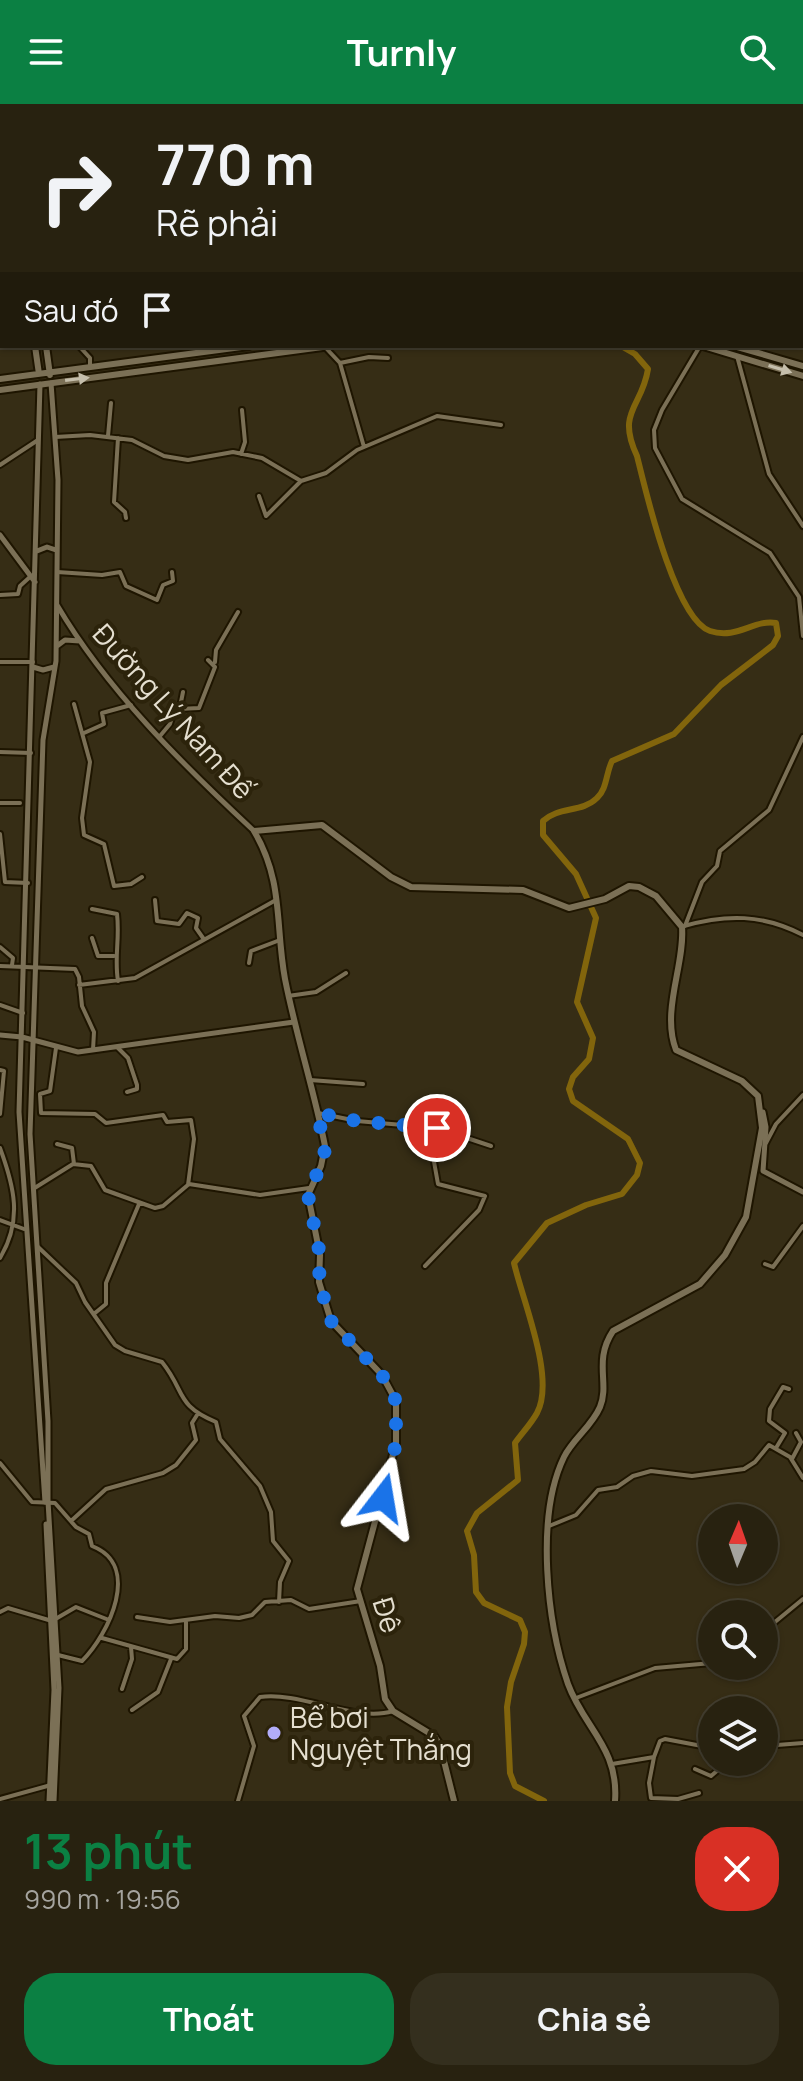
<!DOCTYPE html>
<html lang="vi">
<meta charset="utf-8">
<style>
:root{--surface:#282210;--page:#342f1e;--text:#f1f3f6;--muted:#a5a49f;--line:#443f30;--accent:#0b8043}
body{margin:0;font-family:Manrope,sans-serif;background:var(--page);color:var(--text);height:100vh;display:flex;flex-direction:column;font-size:30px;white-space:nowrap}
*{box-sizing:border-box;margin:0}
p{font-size:26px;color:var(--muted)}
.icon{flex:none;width:44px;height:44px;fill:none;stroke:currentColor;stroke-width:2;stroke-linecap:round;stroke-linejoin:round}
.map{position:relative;height:1697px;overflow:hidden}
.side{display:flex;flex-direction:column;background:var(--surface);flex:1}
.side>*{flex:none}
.banner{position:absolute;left:0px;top:0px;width:804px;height:244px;box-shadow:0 2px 6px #0004,0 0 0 2px var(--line);background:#282210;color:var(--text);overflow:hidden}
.needle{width:52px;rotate:2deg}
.buttons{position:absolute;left:698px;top:1400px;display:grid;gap:16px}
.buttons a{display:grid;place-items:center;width:80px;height:80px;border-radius:50%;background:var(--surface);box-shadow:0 2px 6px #0004,0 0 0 2px var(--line);font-size:40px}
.pin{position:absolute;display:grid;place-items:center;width:68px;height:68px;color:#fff;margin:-34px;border:4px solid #fff;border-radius:50%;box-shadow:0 2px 8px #0007}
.me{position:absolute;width:88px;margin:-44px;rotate:14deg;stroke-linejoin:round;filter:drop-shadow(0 0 6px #0008)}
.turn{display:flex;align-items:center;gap:28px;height:168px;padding:0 24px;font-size:36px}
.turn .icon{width:104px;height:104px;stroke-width:2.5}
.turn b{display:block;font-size:56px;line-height:68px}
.then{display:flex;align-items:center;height:76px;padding:0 24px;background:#0003;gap:16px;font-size:30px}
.round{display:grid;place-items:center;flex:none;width:84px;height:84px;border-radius:32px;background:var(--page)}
.overview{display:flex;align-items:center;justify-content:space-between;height:136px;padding:0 24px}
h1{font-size:48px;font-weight:700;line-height:60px;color:var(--accent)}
.primary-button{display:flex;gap:16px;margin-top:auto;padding:16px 24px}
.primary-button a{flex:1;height:92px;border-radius:32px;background:var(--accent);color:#fff;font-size:32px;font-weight:700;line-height:92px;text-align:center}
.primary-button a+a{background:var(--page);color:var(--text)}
header{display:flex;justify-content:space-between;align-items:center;height:104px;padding:0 24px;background:var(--accent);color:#fff;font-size:36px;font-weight:700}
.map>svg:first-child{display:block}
</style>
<header><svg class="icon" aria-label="menu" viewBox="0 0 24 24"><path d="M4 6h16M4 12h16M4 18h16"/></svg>Turnly<svg class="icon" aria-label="search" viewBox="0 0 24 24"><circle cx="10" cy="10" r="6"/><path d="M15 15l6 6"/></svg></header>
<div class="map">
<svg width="803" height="1697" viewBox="0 0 803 1697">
<rect width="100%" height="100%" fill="#362d15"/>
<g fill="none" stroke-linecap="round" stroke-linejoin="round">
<path stroke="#82650c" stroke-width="6" d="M550 2V0
M544 1697 515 1682 510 1669 507 1603 511 1578 524 1540 525 1528 520 1516 484 1499 476 1488 474 1451 467 1427 477 1409 518 1376 515 1339C522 1329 531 1320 537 1309 556 1274 522 1195 514 1159L547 1119 586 1101 622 1090 637 1071 640 1059 628 1035 573 997 569 985 573 973 589 955 593 934 577 898 596 814 576 770 543 731V717C559 702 582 709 597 694 607 685 606 669 612 657L674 630 721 581 773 541 778 532 776 519C754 515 737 536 710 527 675 515 646 388 637 352 616 307 642 304 648 265L635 250 621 242"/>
<g stroke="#1e1500" stroke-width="8">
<path id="minor" d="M774 0V2
M180 2 181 0
M636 2 638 0
M802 77H803
M802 144 803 145
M0 206 2 209
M0 226H2
M79 242 90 254V262
M700 242 662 306 654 326 655 344 682 395 770 449 799 493 803 532
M325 243 340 259 364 343
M737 252 769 370 803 422
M340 259 369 253 388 254
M108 332 111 299
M55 333 90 331 132 336 164 352 188 356 233 348 262 354 301 377 326 369 357 346 437 312 501 321
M118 334 114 398 125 408 126 414
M241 350 245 338 242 306
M0 361 38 336
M259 392 266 412 301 377
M57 468 102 471 120 468 126 482 157 496 163 481 173 477 172 468
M0 491 18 490 20 482 31 472
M0 558H33
M215 558 216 546 238 508
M74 600 90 658 82 714 84 731 104 740 114 782 131 780 142 773
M179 605 199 604 215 563 208 556
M84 629 104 620 102 609 131 601
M160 632 170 620 174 607 180 603 183 588
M0 648 31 649
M0 699H20
M0 730 5 778 28 779
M155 796 157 817 179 820 187 809 198 814 196 824 203 834
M92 805 117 810C120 835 114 853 118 877
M684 822C726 810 763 810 803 831
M685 822 702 778 717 762 720 747 769 706 803 633
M92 834 98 852H114
M0 843 13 854 12 861
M249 859 251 847 280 836
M0 862 75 865 79 873 82 902 94 928 93 946
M79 881 135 874 276 796
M288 892 316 888 346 869
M0 901 23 909
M117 943 128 954 137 981V985L127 988
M56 944 50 987 40 990 41 1009 95 1010 106 1019 163 1011 167 1018 191 1016 194 1035 188 1081
M0 966 4 967 0 1010
M310 976 363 980
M318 1009 357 1017 437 1024 491 1042
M766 1039 776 1020 803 991
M57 1040 72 1044 74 1060
M0 1044C14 1082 23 1116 0 1154
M33 1085 73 1060 91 1062 105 1086 155 1104 163 1102 189 1080 260 1091 309 1084
M0 1116 24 1125
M37 1142 76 1179 85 1198 115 1241 125 1247 162 1258C186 1288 175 1301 216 1318L220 1335 260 1382 271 1408 273 1437 289 1457 280 1478 279 1498
M765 1160 773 1163 803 1122
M425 1162 479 1106 485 1092 438 1080 428 1024
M95 1209 106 1200V1179L139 1100
M776 1344 785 1329 769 1317 770 1305 783 1283 789 1285
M792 1355 801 1338 796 1329
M0 1359 32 1398 55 1399 76 1423 89 1430 92 1442C142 1461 109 1530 82 1557L58 1551
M71 1417 106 1385 163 1369 176 1361 196 1336 192 1319 197 1311
M549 1422 576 1411 598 1386 617 1383 633 1372 651 1367 692 1372 744 1365 755 1358 769 1341 790 1353 803 1374
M0 1508 8 1504 52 1517 76 1503 109 1516
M137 1513 170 1518 215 1512 239 1514 252 1511 265 1498 291 1496 309 1505 361 1497
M764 1527 803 1495
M102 1534 177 1555 186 1545V1518
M122 1585 132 1555 131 1543
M576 1594 655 1564 712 1559
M132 1606 158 1588 171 1555
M764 1642 803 1639
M654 1653 660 1637 665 1635 702 1642 712 1652
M612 1660 654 1653 649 1679 651 1694 678 1695 699 1689
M695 1665 711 1672 718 1666 716 1658
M0 1695 51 1681
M238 1697 254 1642 244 1612 260 1593C301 1587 355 1619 393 1607"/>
</g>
<g stroke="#1e1500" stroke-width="9">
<path id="tertiary" d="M51 279 58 376 56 557 43 636 30 1030 48 1317V1397L59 1584 54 1697
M40 280 19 1008 45 1398
M0 431 35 478
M37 447 47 443 56 446
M57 501C107 586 182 660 254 727
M57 542 65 536 80 537
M33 563 43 566 54 563
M0 931 22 933 78 948 294 918
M763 1008 766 1023 763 1067 803 1088
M46 1420 54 1586 49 1697"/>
</g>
<g stroke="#1e1500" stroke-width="10">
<path id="secondary" d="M13 0V2
M23 0 24 2
M35 242 39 270
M46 242 50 271
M703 242 803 272
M734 242 803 262
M0 275 249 242
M0 286 330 242
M454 1697 440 1641 434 1632 393 1607 385 1595 380 1562 357 1485 396 1339V1297L382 1271 331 1217 319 1178 320 1151 308 1091 321 1062 325 1042C314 986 296 931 285 875 275 821 284 778 254 727L322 721 391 773 411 783 523 786 569 804 605 795 629 782 639 783 656 792 682 823C685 860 661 907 676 946L742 977 758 992 762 1024 746 1113 725 1151 700 1180 613 1227C593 1257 610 1279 600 1303 592 1322 573 1335 564 1353 535 1413 547 1519 568 1580 584 1624 619 1644 615 1697"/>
</g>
<use href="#minor" stroke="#7b7056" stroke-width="4"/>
<use href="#tertiary" stroke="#7b7056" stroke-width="5"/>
<use href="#secondary" stroke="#7b7056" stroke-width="6"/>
</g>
<defs><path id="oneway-solid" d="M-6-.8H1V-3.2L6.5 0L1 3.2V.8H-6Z" transform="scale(2)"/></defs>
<g fill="#c5beab">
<use href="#oneway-solid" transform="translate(780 265) rotate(17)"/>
<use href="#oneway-solid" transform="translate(77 275) rotate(-7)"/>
</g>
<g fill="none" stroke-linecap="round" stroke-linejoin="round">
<path stroke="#1a73e8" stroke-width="14" stroke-dasharray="0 25.2" d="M383 1394 396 1339V1297L382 1271 331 1217 319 1178 320 1151 308 1091 325 1051 318 1009 357 1017 437 1024"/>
</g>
<circle fill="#b2adfa" stroke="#2c230b" stroke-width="3" cx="274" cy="1629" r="8"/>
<g text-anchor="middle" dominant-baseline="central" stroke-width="8" stroke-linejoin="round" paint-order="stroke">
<g font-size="28" fill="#e5dfd0" stroke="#2c230b">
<text transform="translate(174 607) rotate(48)">Đường Lý Nam Đế</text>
<text transform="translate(388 1511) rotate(73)">Đê</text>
</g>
<g font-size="28" fill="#e5dfd0" stroke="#2c230b" text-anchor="start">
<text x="290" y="1613">Bể bơi<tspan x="290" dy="32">Nguyệt Thắng</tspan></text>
</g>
</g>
</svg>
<div class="buttons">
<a><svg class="needle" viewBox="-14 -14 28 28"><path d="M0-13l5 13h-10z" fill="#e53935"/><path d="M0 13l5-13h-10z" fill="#a5a49f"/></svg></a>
<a><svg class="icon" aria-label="search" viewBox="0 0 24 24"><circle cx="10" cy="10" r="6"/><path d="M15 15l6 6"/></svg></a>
<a><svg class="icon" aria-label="layers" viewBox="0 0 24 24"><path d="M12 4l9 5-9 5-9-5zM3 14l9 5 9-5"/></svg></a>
</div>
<div class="pin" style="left:437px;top:1024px;background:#d93025"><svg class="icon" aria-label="arrive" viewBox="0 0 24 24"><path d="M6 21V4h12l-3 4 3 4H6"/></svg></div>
<svg class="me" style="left:383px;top:1394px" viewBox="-20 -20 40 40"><path d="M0-17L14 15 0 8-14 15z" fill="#1a73e8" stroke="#fff" stroke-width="4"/></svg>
<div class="banner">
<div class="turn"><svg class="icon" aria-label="right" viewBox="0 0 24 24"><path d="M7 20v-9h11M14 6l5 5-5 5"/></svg><div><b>770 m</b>Rẽ phải</div></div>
<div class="then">Sau đó<svg class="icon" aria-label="arrive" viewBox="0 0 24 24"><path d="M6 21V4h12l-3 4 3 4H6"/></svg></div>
</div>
</div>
<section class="side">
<div class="overview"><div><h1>13 phút</h1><p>990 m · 19:56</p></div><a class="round" style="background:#d93025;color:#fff"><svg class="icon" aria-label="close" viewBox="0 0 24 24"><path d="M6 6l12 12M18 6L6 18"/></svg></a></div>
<div class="primary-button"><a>Thoát</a><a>Chia sẻ</a></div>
</section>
